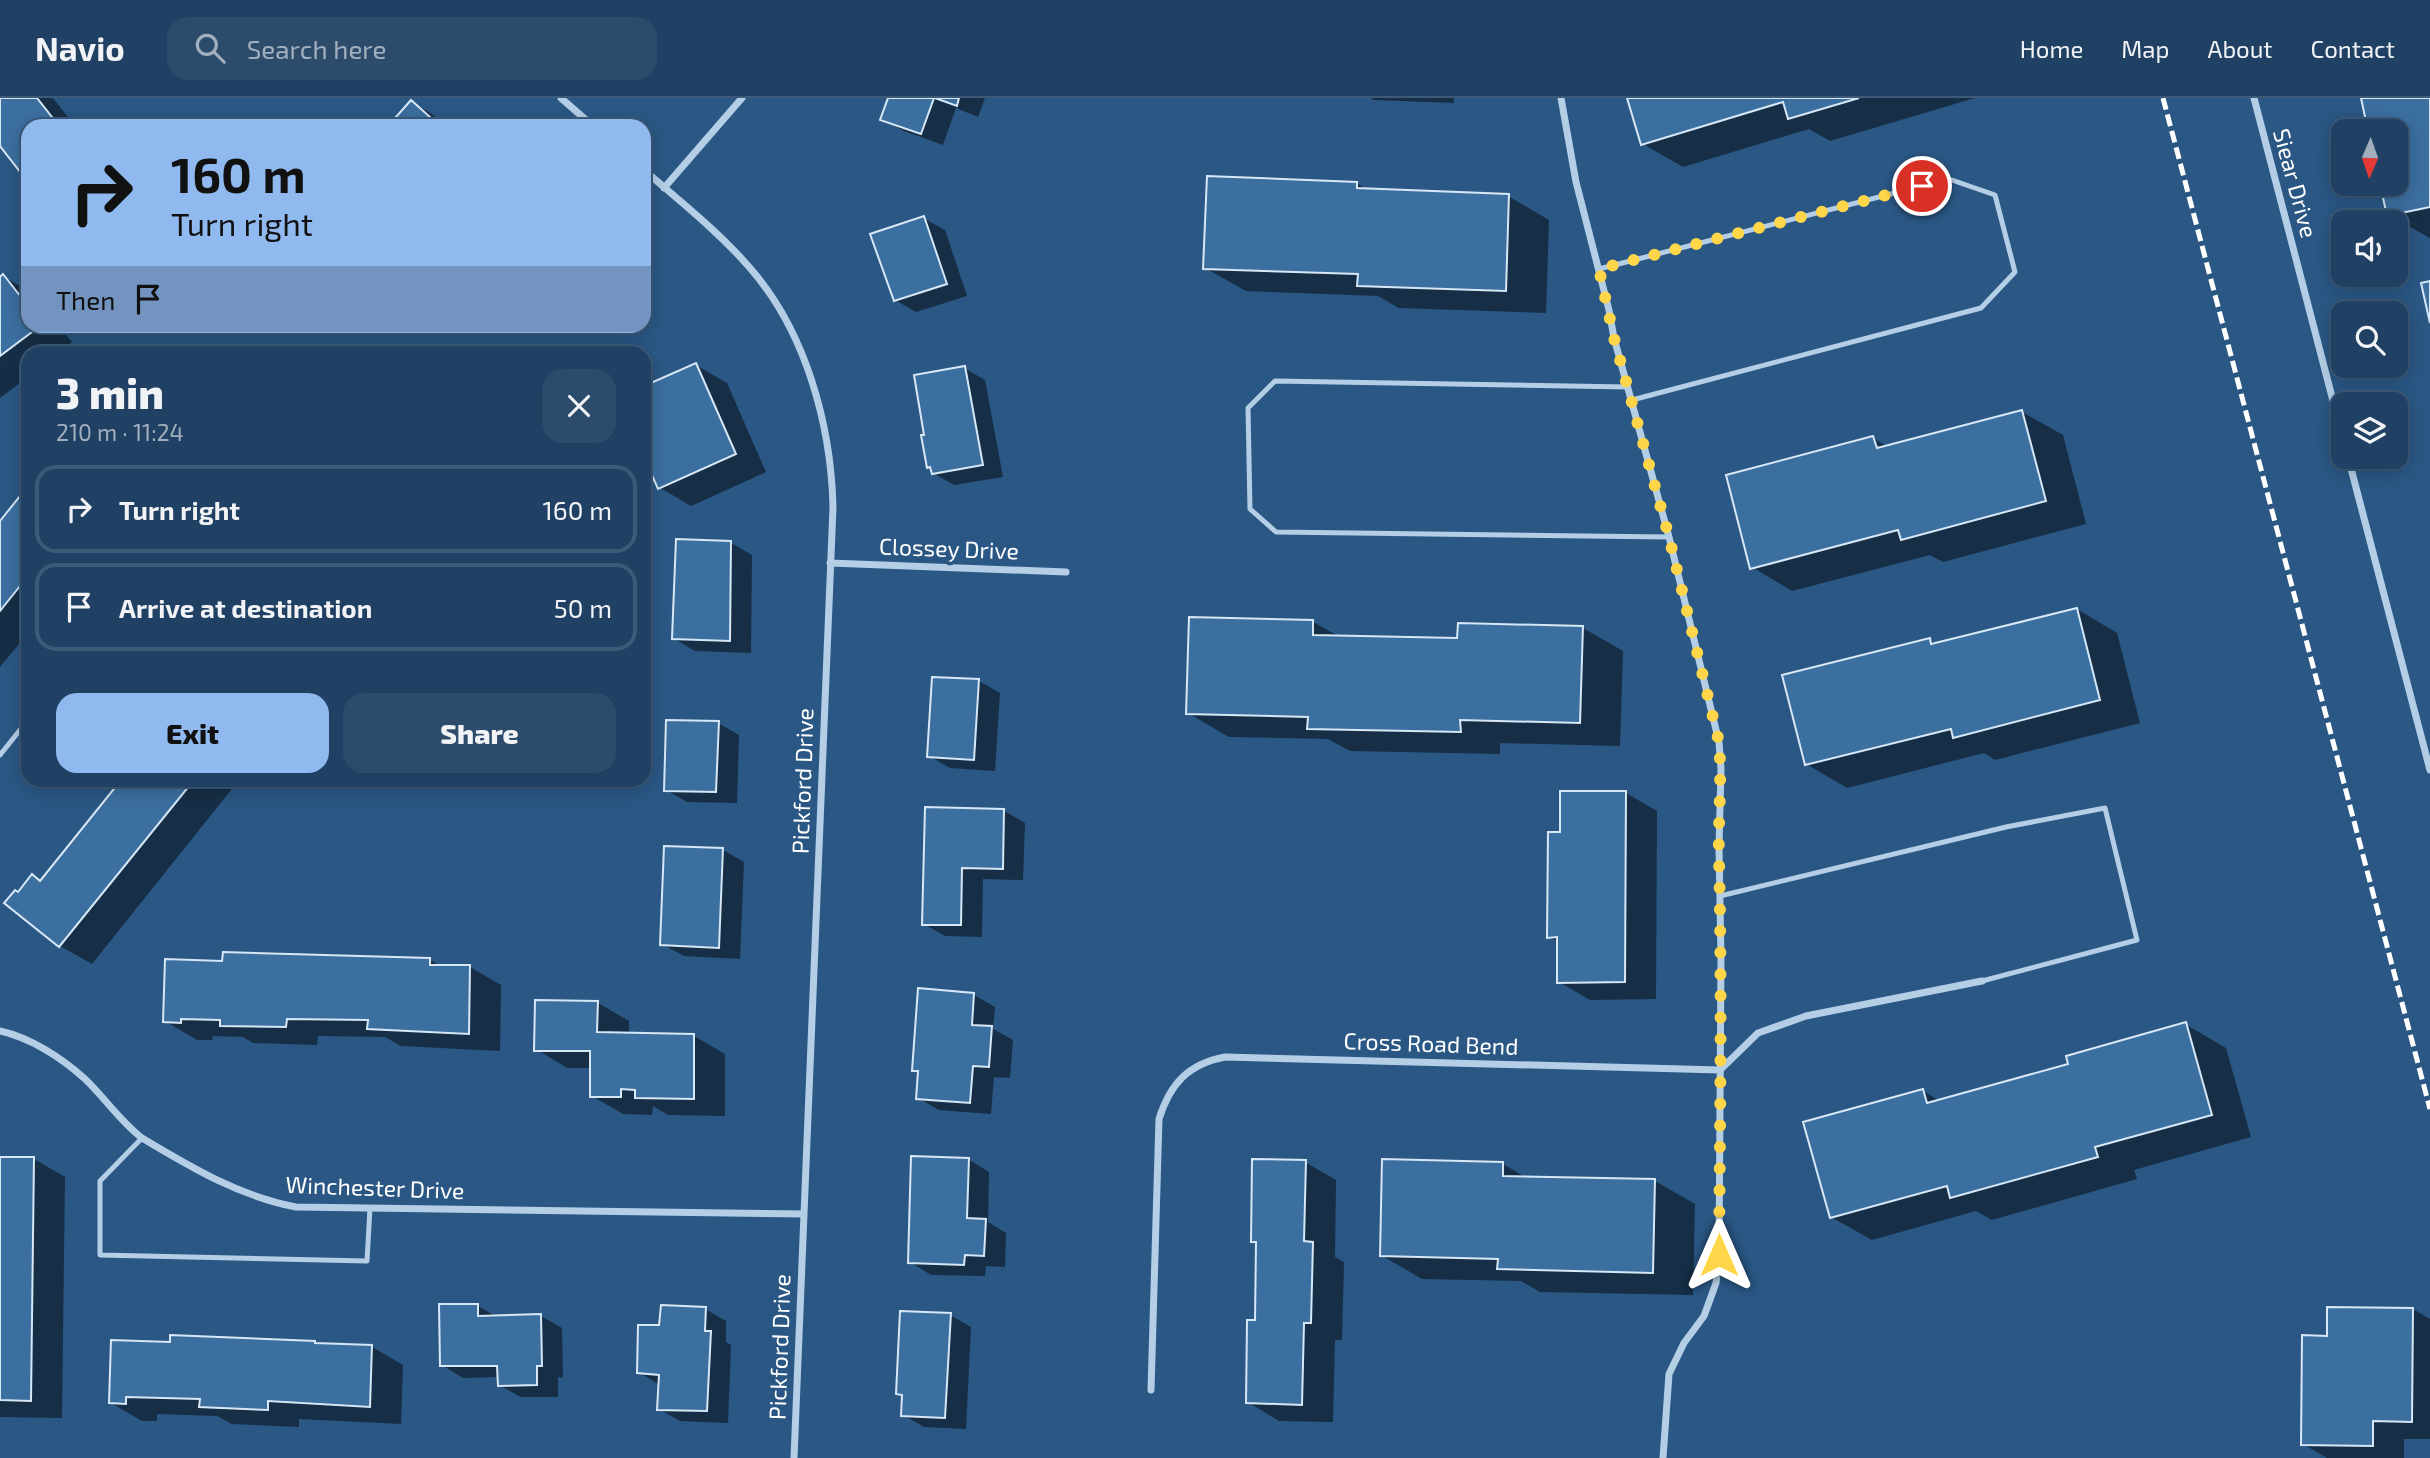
<!DOCTYPE html>
<meta charset="utf-8">
<style>
:root{--surface:#204163;--page:#2d4c6c;--text:#f1f3f6;--muted:#a2afbe;--line:#3d5a78;--accent:#90b9f0}
body{margin:0;font-family:"Exo 2",sans-serif;background:var(--page);color:var(--text);height:100vh;display:flex;flex-direction:column;font-size:26px;white-space:nowrap}
*{box-sizing:border-box;margin:0}
p{font-size:23px;color:var(--muted)}
.icon{flex:none;width:38px;height:38px;fill:none;stroke:currentColor;stroke-width:2;stroke-linecap:round;stroke-linejoin:round}
.map{position:relative;flex:1;overflow:hidden}
.details{position:absolute;left:21px;top:248px;width:630px;height:441px;display:flex;flex-direction:column;background:var(--surface);border-radius:21px;box-shadow:0 4px 18px #0003,0 0 0 2px var(--line)}
.details>*{flex:none}
.top-card{position:absolute;left:21px;top:21px;width:630px;height:214px;border-radius:21px;box-shadow:0 4px 18px #0003,0 0 0 2px var(--line);background:#90b9f0;color:#111;overflow:hidden}
.needle{width:46px;rotate:182deg}
.fabs{position:absolute;left:2331px;top:21px;display:grid;gap:14px}
.fabs a{display:grid;place-items:center;width:77px;height:77px;border-radius:14px;background:var(--surface);box-shadow:0 4px 18px #0003,0 0 0 2px var(--line);font-size:35px}
.pin{position:absolute;display:grid;place-items:center;width:60px;height:60px;color:#fff;margin:-30px;border:4px solid #fff;border-radius:50%;box-shadow:0 2px 7px #0007}
.me{position:absolute;width:77px;margin:-38px;rotate:0deg;stroke-linejoin:round;filter:drop-shadow(0 0 5px #0008)}
.turn{display:flex;align-items:center;gap:24px;height:147px;padding:0 35px;font-size:32px}
.turn .icon{width:91px;height:91px;stroke-width:2.5}
.turn b{display:block;font-size:49px;line-height:60px}
.then{display:flex;align-items:center;height:66px;padding:0 35px;background:#0003;gap:14px;font-size:26px}
.round{display:grid;place-items:center;flex:none;width:74px;height:74px;border-radius:21px;background:var(--page)}
.summary{display:flex;align-items:center;justify-content:space-between;height:119px;padding:0 35px}
h1{font-size:42px;font-weight:800;line-height:52px}
.primary-button{display:flex;gap:14px;margin-top:auto;padding:14px 35px}
.primary-button a{flex:1;height:80px;border-radius:21px;background:var(--accent);color:#111;font-size:28px;font-weight:800;line-height:80px;text-align:center}
.primary-button a+a{background:var(--page);color:var(--text)}
ul{padding:0;list-style:none}
li{display:flex;align-items:center;gap:21px;height:88px;margin:0 14px 10px;padding:0 21px;border:4px solid var(--line);border-radius:21px}
li div{flex:1}
li b{display:block;font-size:26px}
li em{font-style:normal}
header{display:flex;align-items:center;gap:42px;box-sizing:border-box;height:98px;padding:0 35px;background:var(--surface);border-bottom:2px solid var(--line)}
header strong{font-size:33px}
nav{display:flex;gap:38px;margin-inline-start:auto;font-size:24px}
.search{width:490px;height:63px;background:var(--page);display:flex;align-items:center;gap:18px;box-sizing:border-box;padding:0 24px;border-radius:21px;color:var(--muted);font-size:26px}
.map>svg:first-child{display:block}
</style>
<header>
<strong>Navio</strong>
<div class="search"><svg class="icon" aria-label="search" viewBox="0 0 24 24"><circle cx="10" cy="10" r="6"/><path d="M15 15l6 6"/></svg>Search here</div>
<nav><a>Home</a><a>Map</a><a>About</a><a>Contact</a></nav>
</header>
<div class="map">
<svg width="2430" height="1360" viewBox="0 0 2430 1360">
<rect width="100%" height="100%" fill="#2a5784"/>
<path fill="#0007" d="M0 0H53L75 28H28V81L0 45Z
M890 0H985L978 19 956 10 943 47 904 33 882 21Z
M1371 0H1454V5L1374 2Z
M1629 0H1975L1830 43 1809 31 1683 69 1643 46Z
M2362 0H2430V140L2388 117 2381 86H2396V33H2370Z
M411 4 432 16 446 28H391Z
M1357 85 1369 93 1508 98 1549 122 1546 215 1399 210 1378 198 1246 193 1205 170Z
M923 120 945 132 967 198 916 214 895 202Z
M3 178 28 193V228H59L72 244 58 256H28V279L0 300V181Z
M696 267 727 285 766 374 691 408 659 389 644 355V290Z
M964 270 985 282 1003 379 954 387 933 375 932 371 929 369Z
M2022 314 2063 337 2086 426 1943 464 1930 457 1792 493 1752 469 1873 340 1888 349Z
M28 391V535L0 569V425Z
M731 445 752 457 751 555 695 553 673 540Z
M2077 511 2117 535 2140 625 1995 662 1984 655 1847 690 1806 666 1929 542 1938 546Z
M1313 524 1340 539 1459 542 1583 530 1623 553 1620 648 1500 645V656L1350 653 1328 641 1229 639 1188 615Z
M979 583 1000 595 995 673 950 670 929 658Z
M718 625 739 637 737 705 687 704 666 692Z
M123 682H239L92 866 60 848 7 805 18 796 32 778 42 784Z
M1626 695 1657 713 1656 901 1590 902 1559 884V844L1549 839 1562 735Z
M927 711 1004 713 1025 725 1023 782 983 781 982 839 945 838 924 826Z
M723 752 744 764 740 861 684 858 662 846Z
M430 862 441 868 470 869 501 887 500 953 401 948 385 939 318 938 317 947 253 945 243 939 213 938 212 942H197L165 923 224 865Z
M920 892 974 897 995 909 993 931 1013 942 1010 980 994 979 991 1016 939 1012 918 1000 920 976 914 972Z
M598 905 629 923V937L694 938 725 956V1018L668 1017 653 1008 652 1017 623 1016 592 998V970H567L536 951Z
M2185 926 2226 950 2251 1039 2134 1072 2137 1081 1992 1122 1976 1113 1872 1142 1831 1119 1923 993 1940 1003 2070 967Z
M0 1061H34L65 1079 62 1320 0 1319Z
M968 1061 989 1074 988 1124 1006 1135 1005 1169 986 1168 985 1178 931 1177 910 1164Z
M1305 1064 1336 1082 1335 1159 1344 1164 1342 1242H1335L1333 1324 1279 1323 1248 1304 1257 1224 1258 1146 1252 1143Z
M1503 1066 1527 1080 1655 1083 1695 1106 1693 1197 1540 1194 1521 1183 1422 1181 1381 1157Z
M478 1208 497 1219 541 1218 562 1230 563 1280 558 1279V1299H521L499 1287V1279L463 1280 442 1267Z
M705 1211 726 1223V1244L731 1247 728 1325 680 1323 659 1311 660 1287 638 1274 661 1229Z
M2413 1211 2430 1221V1341H2404V1360H2327L2303 1346 2329 1240Z
M950 1217 971 1229 966 1331 924 1329 903 1317V1298L898 1295Z
M315 1244 320 1247 372 1249 403 1267 401 1326 299 1321V1329L232 1326 217 1318 157 1316V1323H142L111 1305 172 1246Z"/>
<path fill="#3b6fa0" stroke="#d7e7f5" stroke-width="2" d="M0 0H37L59 28H28V84L0 48Z
M888 0H934L921 36 880 22Z
M935 0H959L957 8Z
M1627 0H1859L1788 21 1783 4 1641 47Z
M2361 0H2430V109L2387 118 2380 86H2396V33H2368Z
M411 2 440 28H388Z
M1207 78 1357 84V90L1509 96 1506 193 1357 188 1358 176 1203 171Z
M924 118 947 186 894 203 870 136Z
M3 176 28 208V228H40L0 258V179Z
M2430 183V225L2421 185Z
M696 265 736 356 658 391 644 359V288Z
M965 268 983 367 932 376 930 369 927 370 921 337H924L914 277Z
M2022 312 2046 403 1901 442 1898 432 1750 471 1726 377 1873 338 1877 350Z
M28 388V478L0 513V423Z
M676 441 731 443 730 543 672 541Z
M2077 510 2100 602 1953 640 1951 631 1805 667 1782 577 1930 540 1931 546Z
M1189 519 1313 522V537L1457 540 1458 525 1583 528 1580 625 1460 622 1461 634 1307 631 1308 619 1186 616Z
M932 579 979 581 974 662 927 659Z
M666 622 719 623 716 694 664 693Z
M121 682H194L59 849 4 805 15 792 18 794 32 776 40 783Z
M1560 693H1626L1625 884 1557 885V839L1547 840 1548 734H1560Z
M925 709 1004 711 1003 771 962 770 961 827H922Z
M664 748 723 750 719 850 660 847Z
M223 854 430 860V867H470L469 936 367 931 368 922 287 921 286 929 220 928V922L181 921V925L163 924 165 861 222 863Z
M918 890 974 895 972 927 992 928 989 969 973 968 970 1005 916 1001 918 973H912Z
M535 902 598 903 597 934 694 936V1001L635 1000V992L621 991V999H590V953H534Z
M2186 924 2212 1017 2095 1049 2098 1059 1950 1100 1947 1088 1830 1120 1803 1024 1923 991 1927 1005 2068 966 2066 958Z
M911 1058 969 1060 967 1120 986 1121 984 1158 965 1157 964 1167 908 1165Z
M0 1059H34L31 1303 0 1302Z
M1252 1061 1306 1062 1304 1143 1313 1144 1311 1225H1304L1302 1307 1246 1305 1247 1222H1255L1256 1144H1251Z
M1382 1061 1503 1064V1078L1655 1081 1653 1175 1497 1171 1498 1161 1380 1158Z
M439 1206H478V1218L541 1216 542 1268H537V1287L498 1288 497 1268H440Z
M661 1207 706 1209 705 1233H711L707 1313 657 1312 659 1277 637 1275 638 1227H659Z
M2327 1209 2413 1210 2412 1324 2373 1323V1348L2301 1347 2302 1237 2327 1238Z
M900 1213 951 1215 945 1320 901 1318 902 1297 896 1296Z
M170 1237 315 1243V1245L372 1247 370 1309 268 1303V1312L199 1309 200 1301 126 1299V1306L109 1305 111 1242 170 1244Z"/>
<g fill="none" stroke-linecap="round" stroke-linejoin="round">
<path stroke="#b4cee6" stroke-width="5" d="M1599 171 1949 81 1995 97 2015 174 1981 210 1632 302
M1628 289 1275 283 1248 310 1250 411 1276 434 1669 439
M0 657 28 622
M1720 798 2006 729 2105 710 2137 842 1982 883
M142 1040 100 1083V1157L367 1163 370 1110"/>
<path stroke="#b4cee6" stroke-width="7" d="M561 0 593 28
M1561 0 1576 84 1609 212 1614 240 1669 439 1719 644 1721 671 1719 749 1721 860 1719 1157 1716 1185 1704 1218 1684 1245 1669 1276 1663 1360
M2254 0 2343 341
M644 72C681 104 719 134 750 170 806 234 831 327 833 409L794 1360
M664 90 742 0
M2348 359 2430 672
M830 465 1066 474
M0 933C31 940 62 960 85 981 105 1000 120 1023 142 1040 192 1070 239 1098 296 1109L804 1116
M1151 1292 1159 1021C1170 986 1188 966 1225 959L1720 972 1758 935 1806 918 1982 883"/>
<path stroke="#fff" stroke-width="5" stroke-dasharray="12 5" stroke-linecap="butt" d="M2163 0 2430 1011"/>
</g>
<g fill="none" stroke-linecap="round" stroke-linejoin="round">
<path stroke="#ffd54a" stroke-width="12" stroke-dasharray="0 21.6" d="M1719 1157C1720 1025 1722 893 1719 761 1718 722 1722 683 1719 644L1669 439 1614 240 1599 171 1922 88"/>
</g>
<g text-anchor="middle" dominant-baseline="central" stroke-width="7" stroke-linejoin="round" paint-order="stroke">
<g font-size="23" fill="#fff" stroke="#2a5784">
<text transform="translate(2296 85) rotate(75)">Siear Drive</text>
<text transform="translate(949 450) rotate(2)">Clossey Drive</text>
<text transform="translate(802 683) rotate(-88)">Pickford Drive</text>
<text transform="translate(1431 945) rotate(2)">Cross Road Bend</text>
<text transform="translate(375 1089) rotate(2)">Winchester Drive</text>
<text transform="translate(779 1249) rotate(-88)">Pickford Drive</text>
</g>
</g>
</svg>
<div class="fabs">
<a><svg class="needle" viewBox="-14 -14 28 28"><path d="M0-13l5 13h-10z" fill="#e53935"/><path d="M0 13l5-13h-10z" fill="#a2afbe"/></svg></a>
<a><svg class="icon" aria-label="sound" viewBox="0 0 24 24"><path d="M4 9h4l5-4v14l-5-4H4zM17 9q2 3 0 6"/></svg></a>
<a><svg class="icon" aria-label="search" viewBox="0 0 24 24"><circle cx="10" cy="10" r="6"/><path d="M15 15l6 6"/></svg></a>
<a><svg class="icon" aria-label="layers" viewBox="0 0 24 24"><path d="M12 4l9 5-9 5-9-5zM3 14l9 5 9-5"/></svg></a>
</div>
<div class="pin" style="left:1922px;top:88px;background:#d93025"><svg class="icon" aria-label="arrive" viewBox="0 0 24 24"><path d="M6 21V4h12l-3 4 3 4H6"/></svg></div>
<svg class="me" style="left:1719px;top:1157px" viewBox="-20 -20 40 40"><path d="M0-17L14 15 0 8-14 15z" fill="#ffd54a" stroke="#fff" stroke-width="4"/></svg>
<div class="top-card">
<div class="turn"><svg class="icon" aria-label="right" viewBox="0 0 24 24"><path d="M7 20v-9h11M14 6l5 5-5 5"/></svg><div><b>160 m</b>Turn right</div></div>
<div class="then">Then<svg class="icon" aria-label="arrive" viewBox="0 0 24 24"><path d="M6 21V4h12l-3 4 3 4H6"/></svg></div>
</div>
<section class="details">
<div class="summary"><div><h1>3 min</h1><p>210 m · 11:24</p></div><a class="round"><svg class="icon" aria-label="close" viewBox="0 0 24 24"><path d="M6 6l12 12M18 6L6 18"/></svg></a></div>
<ul>
<li><svg class="icon" aria-label="right" viewBox="0 0 24 24"><path d="M7 20v-9h11M14 6l5 5-5 5"/></svg><div><b>Turn right</b></div><em>160 m</em></li>
<li><svg class="icon" aria-label="arrive" viewBox="0 0 24 24"><path d="M6 21V4h12l-3 4 3 4H6"/></svg><div><b>Arrive at destination</b></div><em>50 m</em></li>
</ul>
<div class="primary-button"><a>Exit</a><a>Share</a></div>
</section>
</div>
